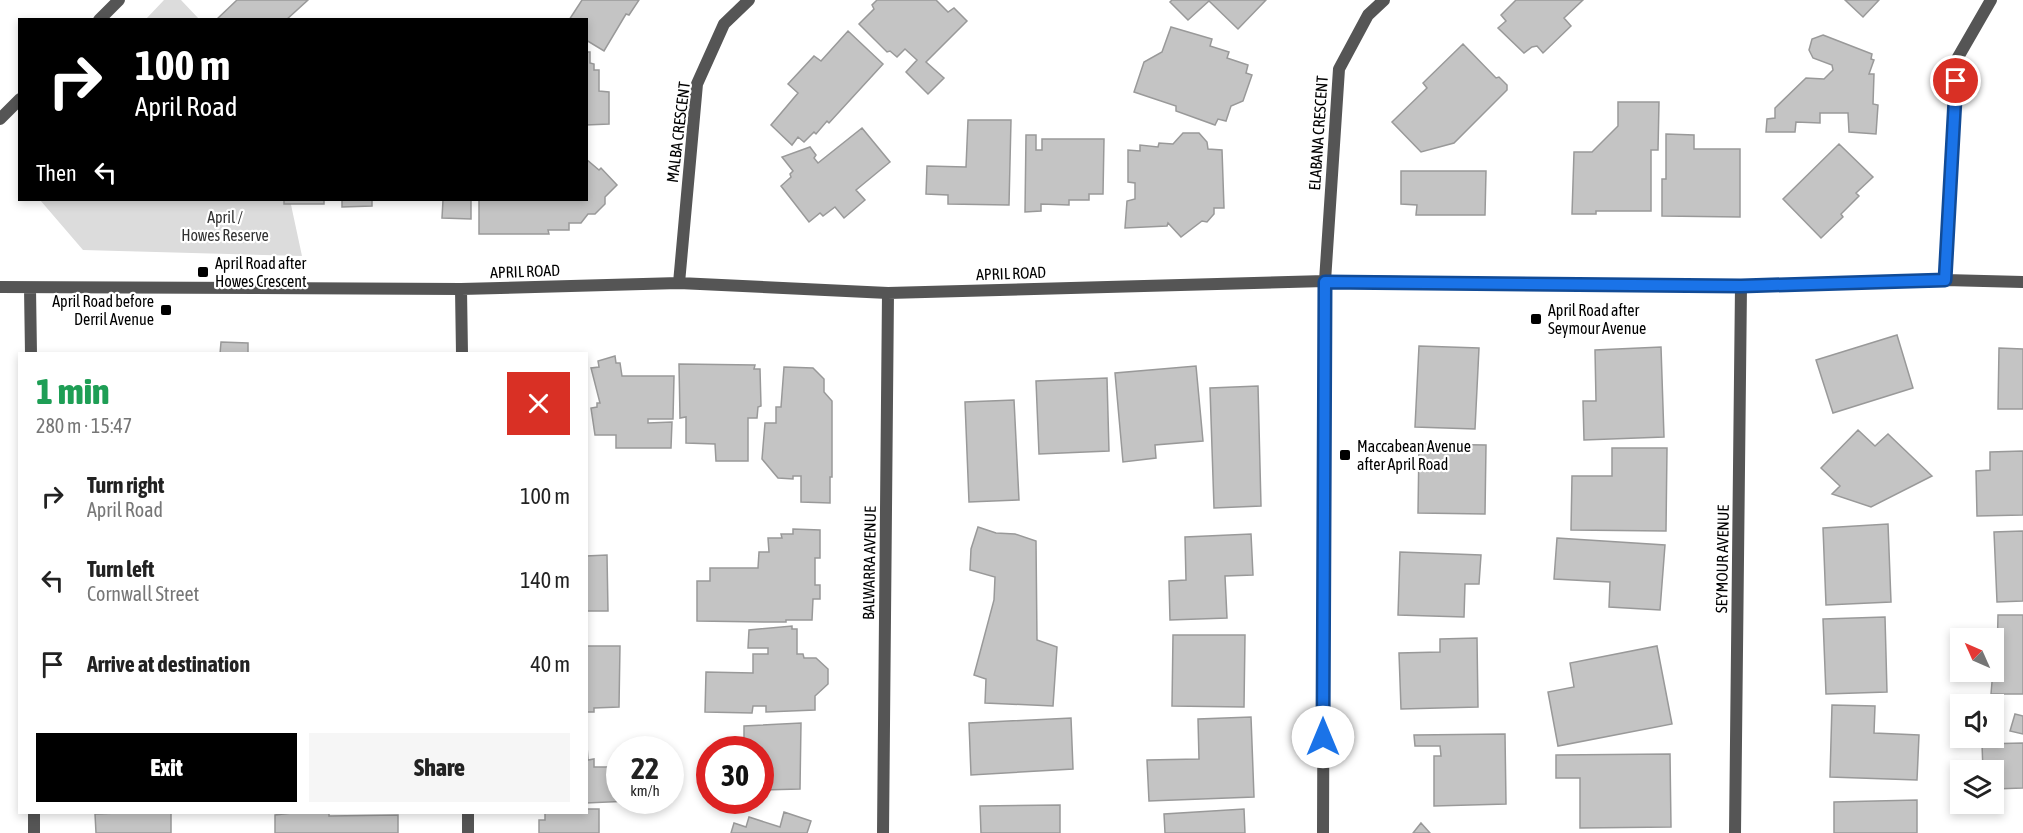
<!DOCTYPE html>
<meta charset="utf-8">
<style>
:root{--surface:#fff;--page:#f6f6f6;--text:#222;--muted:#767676;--accent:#000}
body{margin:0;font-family:"Asap Condensed",sans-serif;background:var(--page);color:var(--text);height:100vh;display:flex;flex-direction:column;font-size:22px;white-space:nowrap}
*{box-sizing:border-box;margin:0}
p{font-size:20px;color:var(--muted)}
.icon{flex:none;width:33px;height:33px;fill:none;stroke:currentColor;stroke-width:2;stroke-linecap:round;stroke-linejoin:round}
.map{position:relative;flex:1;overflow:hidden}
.sheet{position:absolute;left:18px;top:352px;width:570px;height:462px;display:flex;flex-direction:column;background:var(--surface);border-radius:0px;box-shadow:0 3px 9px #0003}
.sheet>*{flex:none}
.banner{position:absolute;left:18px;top:18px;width:570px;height:183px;border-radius:0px;box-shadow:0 3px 9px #0003;background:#000;color:#fff;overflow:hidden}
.needle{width:39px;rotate:315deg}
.fabs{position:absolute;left:1950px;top:628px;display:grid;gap:12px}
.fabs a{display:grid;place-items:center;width:54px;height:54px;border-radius:0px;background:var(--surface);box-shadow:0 3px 9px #0003;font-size:30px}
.speed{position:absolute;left:606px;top:736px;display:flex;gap:12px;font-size:30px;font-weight:700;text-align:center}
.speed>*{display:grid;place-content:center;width:78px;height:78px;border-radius:50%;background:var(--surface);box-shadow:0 3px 9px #0003;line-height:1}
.speed small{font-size:15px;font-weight:400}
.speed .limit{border:9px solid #d22;background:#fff;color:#111}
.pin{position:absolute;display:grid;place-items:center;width:51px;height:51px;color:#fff;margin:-26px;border:3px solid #fff;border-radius:50%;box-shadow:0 2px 6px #0007}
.me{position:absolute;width:66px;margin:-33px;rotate:0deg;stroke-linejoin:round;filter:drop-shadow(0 0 4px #0008)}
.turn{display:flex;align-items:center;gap:21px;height:126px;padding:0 18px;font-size:27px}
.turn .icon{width:78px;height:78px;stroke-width:2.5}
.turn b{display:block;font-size:42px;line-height:51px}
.then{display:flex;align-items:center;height:57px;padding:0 18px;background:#0003;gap:12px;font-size:22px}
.round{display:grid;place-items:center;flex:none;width:63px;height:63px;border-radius:0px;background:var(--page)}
.head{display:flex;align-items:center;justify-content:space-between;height:102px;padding:0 18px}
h1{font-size:36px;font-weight:800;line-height:45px;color:#1e9e55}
.cta{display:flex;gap:12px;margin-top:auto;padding:12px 18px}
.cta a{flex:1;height:69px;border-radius:0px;background:var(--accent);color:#fff;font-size:24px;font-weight:800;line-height:69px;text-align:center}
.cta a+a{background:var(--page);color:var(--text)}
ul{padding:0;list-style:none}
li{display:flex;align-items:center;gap:18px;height:84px;padding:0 18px}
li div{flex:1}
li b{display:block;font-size:22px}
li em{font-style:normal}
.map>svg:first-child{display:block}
</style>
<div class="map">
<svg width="2023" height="833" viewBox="0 0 2023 833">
<rect width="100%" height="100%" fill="#fff"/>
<path fill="#dcdcdc" d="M164 0H181L199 19H146Z
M40 200H290L302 256 83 250Z"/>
<path fill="#c4c4c4" stroke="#999" stroke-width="1.5" d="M237 0H308L286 20H216Z
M582 0H639L629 15 626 14 604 51 586 40V20H569Z
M877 0H936L948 12 954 8 967 21 926 62 944 78 928 94 906 72 917 60 905 49 897 57 890 51 887 52 859 24 874 9 872 5Z
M1172 0H1266L1238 29 1209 1 1188 20 1170 2Z
M1516 0H1583L1564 18 1571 26 1543 53 1537 46 1532 47 1524 53 1498 28 1506 21 1501 15Z
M1845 0H1879L1863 17Z
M1171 27 1212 39 1210 46 1229 52 1227 58 1248 65 1246 73 1252 75 1243 101 1231 106 1226 121 1218 119 1215 125 1176 111V106L1134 92 1144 62 1162 52Z
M848 31 883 64 829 123 827 121 816 134 814 132 804 142 798 137 792 145 771 125 798 93 788 84 814 56 821 61Z
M1823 35 1872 54 1871 59 1874 60 1869 74H1874L1873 104 1878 105 1876 134 1849 132 1848 113H1820V123L1796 122 1795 132H1766L1767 119 1775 118V108L1806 78 1824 79 1833 70 1832 65 1813 58 1809 50 1812 39Z
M1463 44 1496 78 1499 77 1507 85V90L1454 143 1421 152 1392 122 1427 88 1423 83Z
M586 52H590V63L594 64V70H599V91L609 92V124L586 125Z
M1618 102H1659L1658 150H1651V211H1596V214H1572L1574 152H1592L1618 126Z
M968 120H1011L1009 205 948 204V195L926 194 927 166 966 167Z
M862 128 890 162 856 190 865 200 844 218 835 207 823 216 820 213 809 222 781 186 791 177 790 174 793 171 782 157 810 147 816 155 814 158 818 163Z
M1183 133H1199L1207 142 1208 149 1222 150 1224 208H1214V214L1207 222 1202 221 1181 237 1168 223 1167 226 1125 228 1127 201 1135 199V183L1128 182V150L1140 151V145L1158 147 1159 143 1173 144Z
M1666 134 1694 135V149H1740V217L1662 216V179H1666Z
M1026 135H1036V150H1042V139H1104L1103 194H1089V200H1069V205L1041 204V211L1025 212Z
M1839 144 1873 177 1856 193 1859 196 1841 214 1843 217 1821 238 1783 199Z
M586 159 599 170 601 168 617 185 605 197V204L595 214H588L581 223H569V230H548L549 234H479V200H586Z
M1401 171H1486L1485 215H1416L1417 205 1401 204Z
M284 200H324V204H284Z
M342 200H372V206L342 207Z
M443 200H471V219L442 218Z
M1897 335 1913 388 1833 413 1816 360Z
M221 342 248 343V354H220Z
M1419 346 1479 348 1475 429 1415 427Z
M1661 347 1664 437 1584 440 1583 401H1596L1595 350Z
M1999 348 2023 349V409H1998Z
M615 356 616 363H620L622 376H674L673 419H648V423L672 422 671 448H616V435H595L591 408 597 407V403H600L591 368 599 367 598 361Z
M679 364 755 365 754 369H760L761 406 758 407 757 418H748V461H716L715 444 686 443V417L680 418Z
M1196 366 1203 441 1155 445 1156 458 1123 462 1115 373Z
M784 367 813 368 824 379V392L832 401V477H830V503L801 502V476H793V479L778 478 762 459 765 423H776V407H781Z
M1107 378 1109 451 1039 454 1036 381Z
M1258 386 1261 506 1214 508 1210 388Z
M1014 400 1019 500 969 502 965 402Z
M1858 430 1875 446 1888 434 1932 476 1871 507 1832 494 1840 486 1821 468Z
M1419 444 1486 445 1485 514 1418 513Z
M1612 448H1667L1666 531 1571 530 1572 476H1612Z
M2023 451V515L1977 516 1976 471 1990 470V452Z
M1888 524 1891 602 1826 605 1823 528Z
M978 527 996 533 1015 534 1036 541 1037 640 1057 647 1053 706 985 703 986 679 974 675 994 600 995 577 970 570 971 549Z
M793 529 820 530V558H815V585H820V599H813L812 620H786V622H769L697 621V581H710V568H758L759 552H769L768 538H782L781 534H793Z
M2023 531V601L1997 602 1994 532Z
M1251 534 1253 575 1225 576 1227 618 1170 620 1169 581 1186 580 1185 537Z
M1557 538 1665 545 1660 610 1609 607 1610 582 1554 579Z
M1400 552 1481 555 1479 584H1465L1464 617 1398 615Z
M607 555 608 611H586V556Z
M1998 615H2023V694H1991L1994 658H1997Z
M1885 617 1887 692 1826 694 1823 619Z
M792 626V629H797V654H803L804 658H816L828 669V684L815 696V710L766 712V706H753L752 713 705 712 706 672 753 673V654H768V648H748L749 630Z
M1173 635H1245L1244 707 1172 706Z
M1477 638 1478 707 1401 709 1399 653 1440 652V639Z
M586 646H620L619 707 594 708V712H586Z
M1657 646 1672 724 1558 746 1548 692 1574 687 1570 663Z
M1832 705 1875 706 1874 733 1919 735 1917 780 1830 777Z
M2015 714 2023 716V734L2010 731Z
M1251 717 1254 797 1149 801 1147 760 1199 759 1198 719Z
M1071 718 1073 769 971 775 969 723Z
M801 723 800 789 760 790V750H744V726Z
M586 731 588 760 594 759V767H620V801H631L586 803Z
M1505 734 1506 804 1434 806V756H1441L1440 746H1415L1414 735Z
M2023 743V788L1994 789V771H1983L1982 744Z
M1670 754 1671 827 1580 828V778H1556V755Z
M1917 800V833H1834V802Z
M1060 805V833H981L980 806Z
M586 809H599V833H539V820H545V813H586Z
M1244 809 1245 833H1165L1164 814Z
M784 812 811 821 807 833H731L734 823 746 827 749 817 780 827Z
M117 813H171V833H96L95 814Z
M292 813H329V816L398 815V833H275V815Z
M1421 823 1430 833H1413Z"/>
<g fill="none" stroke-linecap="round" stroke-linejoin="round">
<path stroke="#555" stroke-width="12" d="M99 20 119 0
M0 119 20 99
M1945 280 1957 59 1991 0
M679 283 697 84 724 24 749 0
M0 287 461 289 679 283 888 293 1325 281 1741 286 1945 280 2023 282
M30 288 31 354
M461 289 462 354
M34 813V833
M468 813V833
M883 833 888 293
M1323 833 1325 281 1339 69 1368 15 1384 0
M1735 833 1741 286"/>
</g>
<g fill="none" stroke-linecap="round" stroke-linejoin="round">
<g stroke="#114b97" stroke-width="15">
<path id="route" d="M1323 737 1325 282 1741 286 1945 280 1956 81"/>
</g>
<use href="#route" stroke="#1a73e8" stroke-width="10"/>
</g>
<g fill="#000" stroke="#fff" stroke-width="2">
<rect x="197" y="266" width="12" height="12" rx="3"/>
<rect x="160" y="304" width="12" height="12" rx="3"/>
<rect x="1530" y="313" width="12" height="12" rx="3"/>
<rect x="1339" y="449" width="12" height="12" rx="3"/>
</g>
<g text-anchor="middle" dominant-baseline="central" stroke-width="4.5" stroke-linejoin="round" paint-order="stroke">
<g font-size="16" fill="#000" stroke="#fff">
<text transform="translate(678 132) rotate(-83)">MALBA CRESCENT</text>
<text transform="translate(1318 133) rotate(-86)">ELABANA CRESCENT</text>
<text transform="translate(525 271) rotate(-2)">APRIL ROAD</text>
<text transform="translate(1011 273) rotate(-2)">APRIL ROAD</text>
<text transform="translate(1722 559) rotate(-89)">SEYMOUR AVENUE</text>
<text transform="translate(869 563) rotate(-89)">BALWARRA AVENUE</text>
</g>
<g font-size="16" fill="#333" stroke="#fff">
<text x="225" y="217">April /<tspan x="225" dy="18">Howes Reserve</tspan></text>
</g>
<g font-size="16" fill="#000" stroke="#fff" text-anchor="start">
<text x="215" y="263">April Road after<tspan x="215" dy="18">Howes Crescent</tspan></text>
<text x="154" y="301" text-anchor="end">April Road before<tspan x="154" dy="18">Derril Avenue</tspan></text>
<text x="1548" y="310">April Road after<tspan x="1548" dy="18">Seymour Avenue</tspan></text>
<text x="1357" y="446">Maccabean Avenue<tspan x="1357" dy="18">after April Road</tspan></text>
</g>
</g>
</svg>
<div class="fabs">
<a><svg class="needle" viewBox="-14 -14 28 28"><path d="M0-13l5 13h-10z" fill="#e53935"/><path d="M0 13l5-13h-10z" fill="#767676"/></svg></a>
<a><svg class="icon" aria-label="sound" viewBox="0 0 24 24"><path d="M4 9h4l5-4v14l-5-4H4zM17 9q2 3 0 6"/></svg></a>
<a><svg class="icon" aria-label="layers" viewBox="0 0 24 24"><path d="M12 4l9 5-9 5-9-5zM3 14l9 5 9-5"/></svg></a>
</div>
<div class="speed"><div>22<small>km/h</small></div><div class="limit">30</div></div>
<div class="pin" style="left:1956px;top:81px;background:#d93025"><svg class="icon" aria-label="arrive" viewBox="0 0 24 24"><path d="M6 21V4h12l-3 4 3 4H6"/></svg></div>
<svg class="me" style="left:1323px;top:737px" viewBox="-20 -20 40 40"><circle r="19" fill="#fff"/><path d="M0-13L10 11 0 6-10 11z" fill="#1a73e8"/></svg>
<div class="banner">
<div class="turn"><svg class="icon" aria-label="right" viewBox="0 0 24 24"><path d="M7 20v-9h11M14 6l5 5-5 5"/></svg><div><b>100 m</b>April Road</div></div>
<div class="then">Then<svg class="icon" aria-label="left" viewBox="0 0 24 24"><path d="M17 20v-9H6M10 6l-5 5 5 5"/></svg></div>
</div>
<section class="sheet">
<div class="head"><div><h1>1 min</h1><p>280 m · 15:47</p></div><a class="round" style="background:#d93025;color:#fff"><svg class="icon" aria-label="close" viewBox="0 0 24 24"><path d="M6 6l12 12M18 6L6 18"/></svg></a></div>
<ul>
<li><svg class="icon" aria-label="right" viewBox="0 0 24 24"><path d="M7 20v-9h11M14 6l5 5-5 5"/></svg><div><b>Turn right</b><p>April Road</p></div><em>100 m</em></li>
<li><svg class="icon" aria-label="left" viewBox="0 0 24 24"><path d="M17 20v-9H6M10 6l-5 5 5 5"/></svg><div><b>Turn left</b><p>Cornwall Street</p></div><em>140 m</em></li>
<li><svg class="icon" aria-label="arrive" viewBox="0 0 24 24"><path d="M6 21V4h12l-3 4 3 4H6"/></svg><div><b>Arrive at destination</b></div><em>40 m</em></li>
</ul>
<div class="cta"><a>Exit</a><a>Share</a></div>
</section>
</div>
